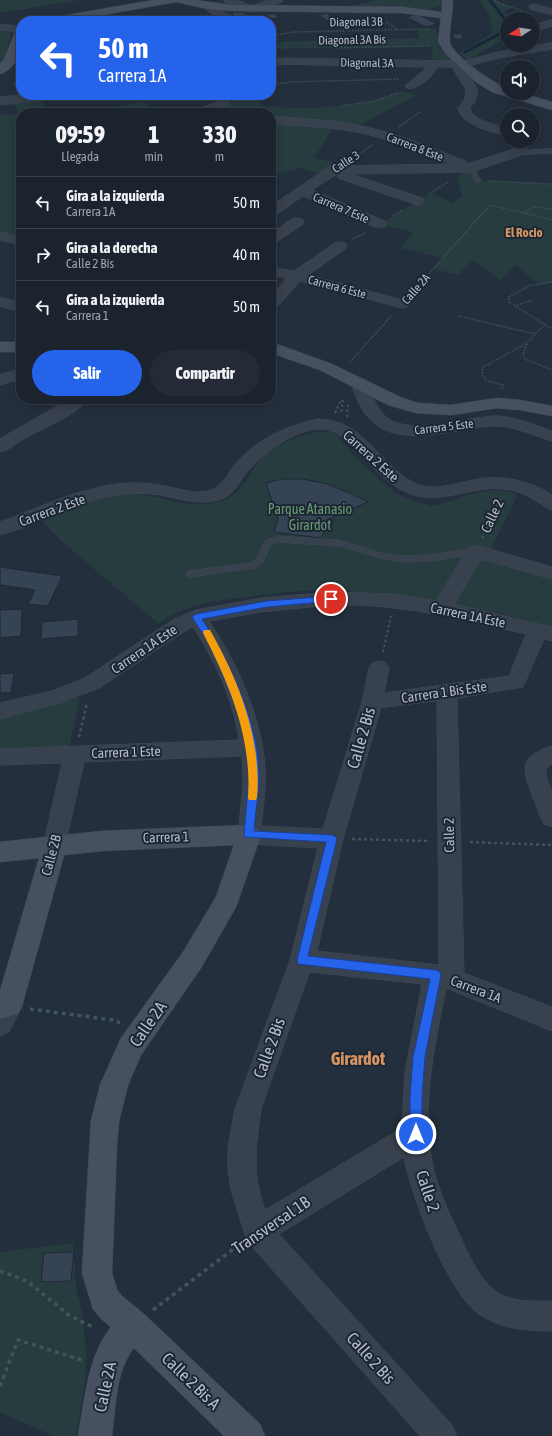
<!DOCTYPE html>
<html lang="es">
<style>
:root{--surface:#1b232e;--page:#242b36;--text:#f1f3f6;--muted:#a0a4aa;--line:#39404a;--accent:#2563eb}
body{margin:0;font-family:"Asap Condensed",sans-serif;background:var(--page);color:var(--text);height:100vh;display:flex;flex-direction:column;font-size:15px;white-space:nowrap}
*{box-sizing:border-box;margin:0}
p{font-size:13px;color:var(--muted)}
.icon{flex:none;width:22px;height:22px;fill:none;stroke:currentColor;stroke-width:2;stroke-linecap:round;stroke-linejoin:round}
.map{position:relative;flex:1;overflow:hidden}
.sheet{position:absolute;left:16px;top:108px;width:260px;height:296px;display:flex;flex-direction:column;background:var(--surface);border-radius:16px;box-shadow:0 2px 10px #0003,0 0 0 1px var(--line)}
.sheet>*{flex:none}
.hud{position:absolute;left:16px;top:16px;width:260px;height:84px;border-radius:16px;box-shadow:0 2px 10px #0003,0 0 0 1px var(--line);background:#2563eb;color:#fff;overflow:hidden}
.needle{width:26px;rotate:258deg}
.tools{position:absolute;left:500px;top:12px;display:grid;gap:8px}
.tools a{display:grid;place-items:center;width:40px;height:40px;border-radius:50%;background:var(--surface);box-shadow:0 2px 10px #0003,0 0 0 1px var(--line);font-size:20px}
.pin{position:absolute;display:grid;place-items:center;width:34px;height:34px;color:#fff;margin:-17px;border:2px solid #fff;border-radius:50%;box-shadow:0 1px 4px #0007}
.me{position:absolute;width:44px;margin:-22px;rotate:0deg;stroke-linejoin:round;filter:drop-shadow(0 0 3px #0008)}
.turn{display:flex;align-items:center;gap:14px;height:84px;padding:0 16px;font-size:18px}
.turn .icon{width:52px;height:52px;stroke-width:2.5}
.turn b{display:block;font-size:28px;line-height:34px}
.eta{display:flex;justify-content:space-evenly;align-items:center;height:68px;text-align:center}
.eta b{font-size:24px;font-weight:800;line-height:28px}
.cta{display:flex;gap:8px;margin-top:auto;padding:8px 16px}
.cta a{flex:1;height:46px;border-radius:24px;background:var(--accent);color:#fff;font-size:16px;font-weight:800;line-height:46px;text-align:center}
.cta a+a{background:var(--page);color:var(--text)}
ul{padding:0;list-style:none}
li{display:flex;align-items:center;gap:12px;height:52px;padding:0 16px;border-top:1px solid var(--line)}
li div{flex:1}
li b{display:block;font-size:15px}
li em{font-style:normal}
.map>svg:first-child{display:block}
</style>
<div class="map">
<svg width="552" height="1436" viewBox="0 0 552 1436">
<rect width="100%" height="100%" fill="#242f3e"/>
<path fill="#263c3f" d="M0 0H80L0 13Z
M376 0H440L442 3 440 6 429 9 344 8Z
M479 0H495L511 8 503 12 515 17 513 19H507V38L467 60 459 53 493 33 489 14Z
M417 29H436L439 47 452 61H433L432 46 271 49V42L419 38Z
M3 31H12L4 61 0 66V32Z
M402 91 416 95 360 125 271 117V113H240L227 106V100L234 95H262L259 98 262 106C301 109 366 110 402 91Z
M42 101 46 113H21V236L0 232V115L18 114 14 103Z
M142 101 157 113H94Z
M271 124 332 129 314 158 337 163 319 174 300 168 274 175 271 178Z
M471 168 478 181 552 184V283L539 284 516 265 500 280 473 260 458 275 433 269 443 258 400 248 413 232 380 224 431 193 452 203 462 196 458 176Z
M317 432H331L338 436 352 454 395 493 411 500 431 506 445 503 467 495 486 491 500 490 518 494 487 557 552 577V628C496 609 436 600 377 595 361 593 344 590 328 590 302 590 273 593 247 597 214 601 186 603 159 624L68 547 42 521C71 509 103 492 135 494 167 496 188 511 222 501 244 494 249 470 265 455 279 443 300 436 317 432Z
M80 697 69 748 0 750V719Z
M73 1243 76 1289 82 1312 86 1352 85 1382 76 1436H53L0 1412V1252Z"/>
<g fill="none" stroke-linecap="round" stroke-linejoin="round">
<path stroke="#17263c" stroke-width="3" d="M490 0 507 22
M465 52 507 30"/>
</g>
<path fill="#364354" stroke="#1f2835" d="M232 12H245V16L233 17Z
M274 13 279 18 271 19 266 15Z
M327 13 337 20 329 22 319 15Z
M417 14 437 24 426 27 406 17Z
M453 34H462L463 39H454Z
M282 479H303L327 484 350 493 368 502 327 520 322 538 274 532 278 519 266 483Z
M0 567 62 576 48 606 28 604 35 590 0 585Z
M22 609 21 636 0 638V610Z
M78 619V636L41 639 42 622Z
M14 673 11 693H0V674Z
M74 1252 71 1281 41 1282 44 1253Z"/>
<g fill="none" stroke-linecap="round" stroke-linejoin="round">
<g stroke="#414a57" stroke-width="1">
<path id="lane" d="M552 149V153L515 155 512 153 515 151Z
M469 167H473L481 181 480 182H476L468 168Z
M277 536 339 540 381 553 400 556 429 555 476 548 480 551 476 554 429 561 400 562 380 558 339 546 277 542 271 545 263 562 255 568 189 577 185 574 189 571 250 563 257 558 265 541Z"/>
</g>
<g stroke="#414a57" stroke-width="1">
<path id="street" d="M224 0H238L252 6 268 0H283L282 2 253 12 246 11 225 2Z
M208 3 212 4 219 10 240 19 241 21C227 21 212 18 203 6Z
M534 4 552 9V15L530 9 529 7 530 5Z
M552 20V26L533 32V26Z
M0 24 21 26V32L0 30Z
M552 43V49L499 58 464 67 478 90 475 101 470 108C472 121 496 124 507 128V136C492 132 461 125 458 108L464 100 466 90 452 67H437C434 76 417 91 407 88L405 86 425 69 426 67 271 64V58L464 61 498 52Z
M21 54V60L10 62 4 59 6 57Z
M28 95H73L71 97 67 98 0 105V97Z
M221 95H234L228 104 239 113H224L220 109 210 113H193L195 110 217 102Z
M271 116C299 119 328 119 356 125 394 132 430 147 465 161L467 164 511 150 516 146 515 141H527L528 147 519 156 471 172 351 174 422 198 424 201 422 204 417 205 338 178 337 174 312 190 385 221 387 224 385 227H375L303 196 276 215 271 216V206L329 167 334 166 451 164C420 152 389 138 356 132 328 127 299 126 271 124Z
M297 218 302 219 304 222 302 225 276 242 271 243V233L292 219Z
M0 232 21 237V245L0 240Z
M340 242 345 243 347 246 345 249 308 275 407 301 409 304 407 307 402 308 300 281 276 308 271 309V296L287 278 271 275V267L294 271 335 243Z
M0 297 21 303V312L0 306Z
M21 369V379L0 385V375Z
M359 378 365 380 367 383C372 396 377 411 389 419 412 435 468 417 495 416 514 416 534 425 552 431V441C534 436 515 426 496 426 457 426 397 453 367 416 359 407 355 394 351 383L353 380Z
M70 399H88C77 415 45 427 27 437 18 442 10 450 0 452V439Z
M319 419C325 420 331 420 337 422 371 433 386 472 419 485 436 491 456 483 473 480 499 474 530 480 552 495V510C545 508 542 504 536 501 526 495 516 490 504 489 471 485 437 508 404 491 397 488 390 483 384 478 366 463 344 428 319 429 294 430 264 453 248 471 240 480 235 493 224 498 202 507 182 499 160 495 148 493 135 493 123 494 79 499 42 524 0 535V522C41 507 83 486 127 483 138 483 149 483 160 485 176 487 195 496 211 490 223 486 228 473 235 464 257 439 287 425 319 419Z
M476 545 552 567V579L481 559 454 604 552 627V641L544 639 523 687 457 698 464 973 552 1007V1031L446 988C434 1048 420 1111 434 1171 440 1194 450 1215 460 1236 470 1257 483 1289 507 1297 521 1302 537 1301 552 1301V1331C526 1331 501 1329 479 1314 448 1294 410 1193 404 1157L279 1234 452 1425 457 1436H420L247 1241 231 1190 228 1169V1148L235 1109 290 960 318 848 249 844 241 841 238 835 243 784 242 756 84 762 65 846 62 853 54 855 46 853 43 846 62 763 0 765V749L239 740C233 700 215 660 193 627L188 629 99 688 63 702 0 719V703L52 691 85 678 174 619 196 610 261 598 331 592 394 594 436 601 469 547ZM331 605C398 603 461 619 526 634L509 676 384 693 389 668 386 663 379 661 372 663 369 668 362 702 323 829 261 826C264 803 267 780 264 756 257 708 236 661 209 621L261 612ZM437 701 439 965 317 951 343 839 381 708ZM310 972 422 984 405 1072 402 1128 265 1210 259 1190 256 1169V1148L261 1109Z
M552 746V763L546 769V776L552 791V827L544 824C539 815 536 805 532 795 521 767 520 756 552 746Z
M9 995 18 998 22 1006 9 1032 0 1036V998Z"/>
</g>
<g stroke="#414a57" stroke-width="1">
<path id="secondary" d="M154 0H195L231 5 402 7 442 12V0H452L453 3C453 11 448 37 450 43 454 56 494 84 507 88V93H522L552 102V110L492 92 476 82 446 54 438 42 441 18 402 13 231 11 208 9 176 2 69 21H44L50 18Z
M21 29C21 45 19 69 0 74V64L4 60 15 32Z
M0 342H21V352H0Z
M271 342 332 364 400 397 418 403 451 405 497 398 520 400 552 406V416L520 410 497 408 451 415 416 413 388 405 320 370 271 353Z
M249 825 257 828 261 835 236 907 201 968 141 1055 128 1085 119 1121 117 1143 112 1273 117 1290 122 1296 144 1314 260 1424 265 1436H224L134 1348C115 1372 116 1407 112 1436H78C85 1399 87 1358 111 1327L100 1318 93 1309 82 1273 91 1121 100 1085 121 1038 183 952 216 897 234 845 102 851 64 855 22 1006 18 1014 0 1019V991L39 858 0 862V842L102 831Z"/>
</g>
<path stroke="#3f5557" stroke-width="1.5" stroke-dasharray="1.5 1.5" stroke-linecap="butt" d="M495 0 501 4 521 10
M386 22 397 29
M271 36 293 32 430 29
M335 48 430 46
M14 84 21 83
M271 85 290 82 399 79
M341 106 375 101 398 93
M399 127 421 111
M356 156 372 145
M489 181 552 184
M429 194 448 182
M525 213 532 207 552 209
M393 216 402 210
M353 239 365 233
M552 282 529 286 509 297V302L552 329
M411 294 490 205 552 220
M514 306 533 300
M458 316 535 334
M527 344 523 354 525 359 552 370
M350 362 392 315
M502 389 503 385 487 381 482 374 483 367 527 343 544 325"/>
<path stroke="#3f5557" stroke-width="2" stroke-dasharray="2.5 2.5" stroke-linecap="butt" d="M335 413 341 400 343 401 341 413
M347 417 348 404
M482 538 501 497
M383 652 391 616"/>
<path stroke="#3f5557" stroke-width="2.5" stroke-dasharray="3 3" stroke-linecap="butt" d="M79 737 87 703
M352 839 429 841
M470 842 552 845"/>
<path stroke="#3f5557" stroke-width="3.5" stroke-dasharray="4 4" stroke-linecap="butt" d="M30 1009 113 1020 120 1023
M0 1271 27 1281 70 1316 95 1328
M153 1310 240 1244
M0 1386 18 1340 85 1361"/>
<use href="#lane" fill="#38414e" fill-rule="evenodd"/>
<use href="#street" fill="#38414e" fill-rule="evenodd"/>
<use href="#secondary" fill="#465061" fill-rule="evenodd"/>
</g>
<path fill="#2563eb" stroke="#184099" d="M331 596 335 599 334 601 267 607 202 619C230 662 259 723 259 776 259 794 255 813 254 831L332 835 335 836 337 839 308 956 436 970 440 972 441 975 425 1057 422 1096V1134L420 1138 416 1140 412 1138 410 1134V1096L413 1057 430 979 298 964 297 960 326 842 245 837 244 835 249 776 247 748 240 720 232 697 211 646 192 617 196 614 267 601Z"/>
<path fill="#f59e0b" d="M204 630H210C239 681 262 739 257 798L256 800H249L248 798C252 738 230 685 203 633Z"/>
<g text-anchor="middle" dominant-baseline="central" stroke-width="4" stroke-linejoin="round" paint-order="stroke">
<g font-size="12" fill="#b4bcc9" stroke="#1d2633">
<text transform="translate(356 22) rotate(-1)">Diagonal 3B</text>
<text transform="translate(352 40) rotate(-1)">Diagonal 3A Bis</text>
<text transform="translate(367 63) rotate(1)">Diagonal 3A</text>
<text transform="translate(415 147) rotate(21)">Carrera 8 Este</text>
<text transform="translate(346 162) rotate(-33)">Calle 3</text>
<text transform="translate(341 208) rotate(23)">Carrera 7 Este</text>
<text transform="translate(337 287) rotate(15)">Carrera 6 Este</text>
<text transform="translate(416 289) rotate(-49)">Calle 2A</text>
<text transform="translate(444 427) rotate(-7)">Carrera 5 Este</text>
</g>
<g font-size="13" font-weight="bold" fill="#d59563" stroke="#1d2633">
<text x="524" y="232">El Rocio</text>
</g>
<g font-size="14" fill="#b4bcc9" stroke="#1d2633">
<text transform="translate(371 456) rotate(42)">Carrera 2 Este</text>
<text transform="translate(52 510) rotate(-20)">Carrera 2 Este</text>
<text transform="translate(492 516) rotate(-65)">Calle 2</text>
<text transform="translate(468 615) rotate(12)">Carrera 1A Este</text>
<text transform="translate(144 649) rotate(-34)">Carrera 1A Este</text>
<text transform="translate(444 692) rotate(-8)">Carrera 1 Bis Este</text>
<text transform="translate(126 752) rotate(-2)">Carrera 1 Este</text>
<text transform="translate(449 835) rotate(-91)">Calle 2</text>
<text transform="translate(166 837) rotate(-2)">Carrera 1</text>
<text transform="translate(51 855) rotate(-75)">Calle 2B</text>
<text transform="translate(476 989) rotate(21)">Carrera 1A</text>
</g>
<g font-size="14" fill="#6b9a76" stroke="#1d2633">
<text x="310" y="509">Parque Atanasio<tspan x="310" dy="16">Girardot</tspan></text>
</g>
<g font-size="17" fill="#b4bcc9" stroke="#1d2633">
<text transform="translate(361 738) rotate(-74)">Calle 2 Bis</text>
<text transform="translate(148 1024) rotate(-55)">Calle 2A</text>
<text transform="translate(269 1048) rotate(-70)">Calle 2 Bis</text>
<text transform="translate(428 1191) rotate(72)">Calle 2</text>
<text transform="translate(271 1225) rotate(-34)">Transversal 1B</text>
<text transform="translate(371 1358) rotate(48)">Calle 2 Bis</text>
<text transform="translate(191 1381) rotate(44)">Calle 2 Bis A</text>
<text transform="translate(105 1387) rotate(-78)">Calle 2A</text>
</g>
<g font-size="18" font-weight="bold" fill="#d59563" stroke="#1d2633">
<text x="358" y="1058">Girardot</text>
</g>
</g>
</svg>
<div class="tools">
<a><svg class="needle" viewBox="-14 -14 28 28"><path d="M0-13l5 13h-10z" fill="#e53935"/><path d="M0 13l5-13h-10z" fill="#a0a4aa"/></svg></a>
<a><svg class="icon" aria-label="sound" viewBox="0 0 24 24"><path d="M4 9h4l5-4v14l-5-4H4zM17 9q2 3 0 6"/></svg></a>
<a><svg class="icon" aria-label="search" viewBox="0 0 24 24"><circle cx="10" cy="10" r="6"/><path d="M15 15l6 6"/></svg></a>
</div>
<div class="pin" style="left:331px;top:599px;background:#d93025"><svg class="icon" aria-label="arrive" viewBox="0 0 24 24"><path d="M6 21V4h12l-3 4 3 4H6"/></svg></div>
<svg class="me" style="left:416px;top:1134px" viewBox="-20 -20 40 40"><circle r="17" fill="#2563eb" stroke="#fff" stroke-width="3"/><path d="M0-11L8 9 0 5-8 9z" fill="#fff"/></svg>
<div class="hud">
<div class="turn"><svg class="icon" aria-label="left" viewBox="0 0 24 24"><path d="M17 20v-9H6M10 6l-5 5 5 5"/></svg><div><b>50 m</b>Carrera 1A</div></div>
</div>
<section class="sheet">
<div class="eta">
<div><b>09:59</b><p>Llegada</p></div>
<div><b>1</b><p>min</p></div>
<div><b>330</b><p>m</p></div>
</div>
<ul>
<li><svg class="icon" aria-label="left" viewBox="0 0 24 24"><path d="M17 20v-9H6M10 6l-5 5 5 5"/></svg><div><b>Gira a la izquierda</b><p>Carrera 1A</p></div><em>50 m</em></li>
<li><svg class="icon" aria-label="right" viewBox="0 0 24 24"><path d="M7 20v-9h11M14 6l5 5-5 5"/></svg><div><b>Gira a la derecha</b><p>Calle 2 Bis</p></div><em>40 m</em></li>
<li><svg class="icon" aria-label="left" viewBox="0 0 24 24"><path d="M17 20v-9H6M10 6l-5 5 5 5"/></svg><div><b>Gira a la izquierda</b><p>Carrera 1</p></div><em>50 m</em></li>
</ul>
<div class="cta"><a>Salir</a><a>Compartir</a></div>
</section>
</div>
